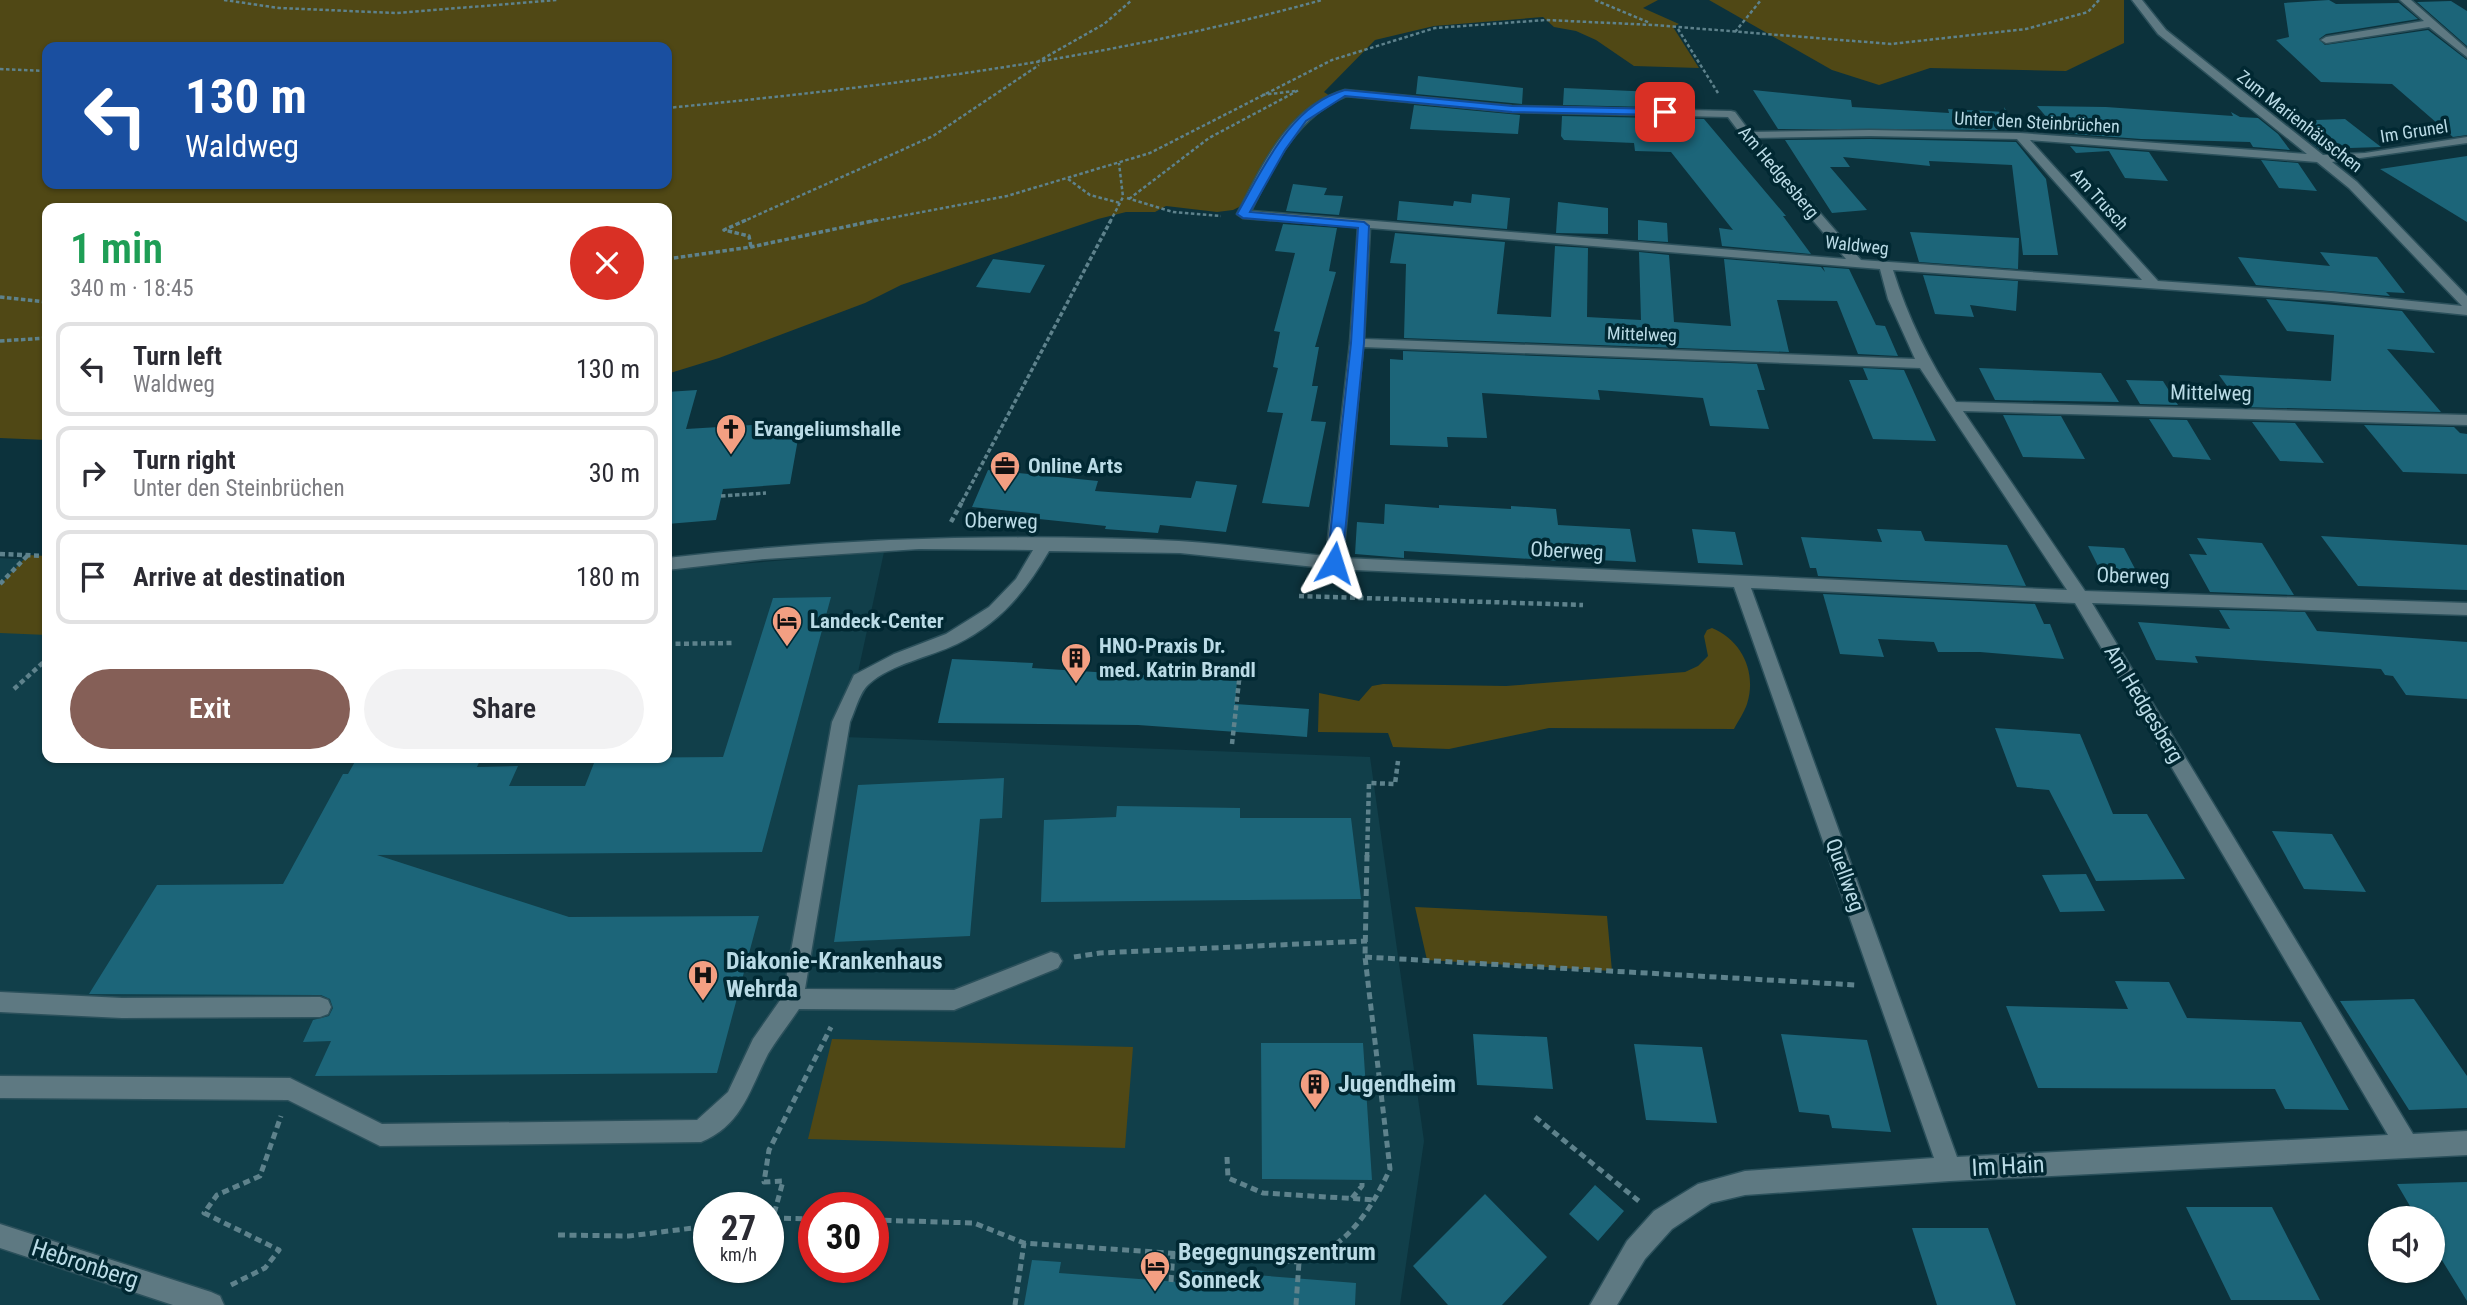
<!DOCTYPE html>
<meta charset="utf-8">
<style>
:root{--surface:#fff;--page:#f2f2f3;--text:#2b2b33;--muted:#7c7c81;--line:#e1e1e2;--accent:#855f57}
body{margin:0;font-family:"Roboto Condensed",sans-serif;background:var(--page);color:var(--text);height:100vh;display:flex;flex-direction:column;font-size:26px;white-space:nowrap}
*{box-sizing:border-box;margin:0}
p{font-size:23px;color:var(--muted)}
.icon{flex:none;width:38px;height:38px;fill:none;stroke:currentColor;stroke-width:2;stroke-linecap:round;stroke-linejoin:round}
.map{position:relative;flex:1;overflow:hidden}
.side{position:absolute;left:42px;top:203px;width:630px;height:560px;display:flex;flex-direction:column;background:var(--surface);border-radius:14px;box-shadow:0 2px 5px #0004}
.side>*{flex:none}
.guide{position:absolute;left:42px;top:42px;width:630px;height:147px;border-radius:14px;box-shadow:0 2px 5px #0004;background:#1a4fa0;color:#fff;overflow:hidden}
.fabs{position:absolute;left:2368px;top:1206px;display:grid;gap:14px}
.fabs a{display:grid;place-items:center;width:77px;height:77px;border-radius:50%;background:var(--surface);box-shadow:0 2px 5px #0004;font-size:35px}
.speed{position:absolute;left:693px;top:1192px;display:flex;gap:14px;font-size:35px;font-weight:700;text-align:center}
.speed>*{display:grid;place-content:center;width:91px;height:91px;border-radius:50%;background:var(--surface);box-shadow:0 2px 5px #0004;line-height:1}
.speed small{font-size:18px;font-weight:400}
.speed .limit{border:10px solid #d22;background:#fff;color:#111}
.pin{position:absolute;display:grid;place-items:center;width:60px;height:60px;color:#fff;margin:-30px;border-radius:14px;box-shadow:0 4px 10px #0006}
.me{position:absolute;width:77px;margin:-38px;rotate:6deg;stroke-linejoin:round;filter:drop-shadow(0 0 5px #0008)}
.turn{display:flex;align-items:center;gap:24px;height:147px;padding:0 28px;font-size:32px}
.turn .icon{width:91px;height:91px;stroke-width:2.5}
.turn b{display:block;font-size:49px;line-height:60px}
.round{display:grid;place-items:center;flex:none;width:74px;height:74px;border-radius:37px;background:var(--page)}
.head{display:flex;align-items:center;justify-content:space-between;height:119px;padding:0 28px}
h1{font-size:42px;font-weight:600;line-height:52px;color:#1e9e55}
.button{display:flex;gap:14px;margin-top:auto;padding:14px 28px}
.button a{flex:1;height:80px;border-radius:42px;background:var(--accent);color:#fff;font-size:28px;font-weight:600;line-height:80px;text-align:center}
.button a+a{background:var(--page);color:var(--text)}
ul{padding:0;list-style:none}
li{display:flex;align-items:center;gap:21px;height:94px;margin:0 14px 10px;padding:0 14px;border:4px solid var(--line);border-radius:14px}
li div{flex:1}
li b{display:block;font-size:26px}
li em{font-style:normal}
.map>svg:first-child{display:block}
</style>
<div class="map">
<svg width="2467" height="1305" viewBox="0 0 2467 1305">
<rect width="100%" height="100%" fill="#0c323c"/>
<path fill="#113f4a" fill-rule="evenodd" d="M884 552 844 737 1370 757 1424 1141 1400 1305H0V558L47 561V758H667V570ZM709 1208H768V1267H709ZM814 1208H873V1267H814Z"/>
<path fill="#504815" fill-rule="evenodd" d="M0 0H1658L1643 8 1679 24 1673 27 1699 68 1634 66 1596 40 1576 31 1554 27 1543 17 1434 26 1375 40 1324 92 1330 96 1297 117 1239 207 1233 210 1217 212 1166 206 1155 212H1126L1098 219 901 285 865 303 719 358 667 374V208H47V440L0 438ZM47 47H667V184H47Z
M1709 0H2124V43L2066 71 1930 68 1879 85 1832 70Z
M28 555 47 556V635L0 633V585Z
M1712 628C1742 640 1757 673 1747 704 1744 713 1738 721 1734 729L1549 728 1449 749 1393 747 1388 733 1318 732 1319 693 1359 701 1372 686 1383 684 1506 686 1685 672 1698 666 1708 656 1704 636 1707 630Z
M1415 907 1607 916 1612 971 1427 960Z
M832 1039 1133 1047 1125 1148 808 1139Z"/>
<path fill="#1c6579" d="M2329 0 2336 4 2399 3 2418 19 2326 34 2319 39 2325 45 2428 30 2467 60V135L2453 137 2392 84 2321 82 2276 40 2289 37 2284 3Z
M2451 1 2467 11V46L2417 2Z
M1418 76 1523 88 1522 104 1416 94Z
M1654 85 1676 86 1694 108 1563 105 1564 88 1655 92Z
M1753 90 1851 100 1852 107 1949 113 1948 109 2005 112 2004 107 2018 130 1778 129Z
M1414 105 1520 115 1518 134 1410 129Z
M2037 106 2106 107 2233 116 2231 112 2240 117 2258 118 2278 134 2290 150 2253 147 2250 142 2141 139 2060 133Z
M1562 116 1704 119 1786 216H1783L1811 254 1722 246 1719 228 1733 230 1671 152 1635 151 1634 143 1564 140 1561 136Z
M2345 119 2381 147 2319 149 2286 121Z
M1870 139 2016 142 2046 179 2058 255H2023L2012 165 1929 161 1930 166 1843 157 1850 167H1830L1867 210 1832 213 1785 140Z
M2070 146 2149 152 2168 181 2125 178 2109 151 2076 153Z
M2467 156V222L2380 169Z
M2261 160 2298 163 2317 191 2279 188Z
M1293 184 1327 188 1324 195 1343 196 1339 215 1286 211Z
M1472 194 1510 198 1507 229 1397 220 1399 201 1453 206 1454 201 1471 203Z
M1558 202 1608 208V234L1556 233Z
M1638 220 1667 223 1668 242 1638 240Z
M1283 224 1337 228 1329 271 1336 272 1315 347H1319L1312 386H1318L1311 421 1326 422 1309 507 1262 503 1283 413 1267 412 1278 368 1273 367 1280 332 1274 331 1295 253 1275 251Z
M1910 232 2019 238 2018 269 1919 262Z
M1395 233 1505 242 1497 314 1551 317 1555 246 1588 248 1587 317 1641 320 1639 252 1669 255 1674 322 1731 326 1724 259 1821 267 1825 272 1823 267 1849 269 1876 325 1885 326 1898 356 1858 354 1837 301 1777 300 1789 352 1404 338 1406 264 1390 263Z
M2320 252 2377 257 2405 293 2386 292 2390 296 2256 285 2238 257 2330 266Z
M993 259 1045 265 1030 293 976 287Z
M1923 275 2018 281 2016 311 1970 305 1974 317 1935 314Z
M2266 299 2402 311 2435 353 2387 349 2441 412 2242 407 2219 375 2331 381 2334 335 2287 331Z
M1403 351 1757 364 1765 390H1757L1769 429 1710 426 1703 398 1598 390 1600 400 1482 393 1487 438 1447 437 1448 447 1390 445V359L1403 360Z
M1863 368 1904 370 1936 441 1873 439 1849 380H1868Z
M1979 368 2101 373 2119 402 1995 400Z
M2126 380 2163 381 2178 405 2140 404Z
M697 390 686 429 801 422 790 484 723 489 716 520 667 524V392Z
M2003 415 2061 416 2085 459 2023 457Z
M2149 419 2187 420 2211 460 2173 457Z
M2252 422 2295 423 2324 463 2280 461Z
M2364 425 2454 427 2460 433 2467 434V474L2403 472Z
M988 470 1098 481 1095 491 1191 498 1196 481 1237 485 1226 532 1160 525 1158 533 1105 529 1106 526 1039 519 1040 514 972 507Z
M1385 504 1439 508V505L1511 509V506L1556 509 1558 525 1630 529 1636 562 1561 558 1562 561 1404 551V558L1355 554 1357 522 1384 524Z
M1692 529 1735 532 1743 565 1698 563Z
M1877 529 1921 531 1925 541 2007 545 2026 586 1818 576 1816 568H1810L1801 537 1882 542Z
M2321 536 2467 545V590L2358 586Z
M2197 538 2262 543 2294 595 2210 592 2189 554 2207 555Z
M2088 546 2124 548 2142 582 2105 580Z
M1823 594 2035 604 2044 624H2050L2064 659 1980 652H1938L1934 642 1878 639 1884 657 1840 654Z
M831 597 762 852 377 855 569 917 759 916 717 1073 315 1076 331 1041 303 1042 313 1020 329 1016 333 1008 330 999 321 995 89 994 157 885 283 884 343 774H348L357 758H481L477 767 518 766 509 786H585L596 758 723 757 773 598Z
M2219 610 2305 612 2317 631 2467 642V699L2406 695 2393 676 2385 675 2381 669 2195 656 2198 663 2156 660 2138 622 2230 629Z
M952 659 1033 663 1032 668 1237 681 1235 704 1309 709 1307 737 1138 725 938 723Z
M1995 728 2080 734 2113 814H2147L2185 879 2096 881 2049 790 2017 787Z
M1004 778 1002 818 980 819 970 936 834 942 858 785Z
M1117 806 1240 808V818H1351L1361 899 1041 902 1044 820 1116 817Z
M2272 831 2332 834 2366 892 2304 889Z
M2086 874 2105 911 2060 912 2042 875Z
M2115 981 2169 982 2187 1018 2301 1022 2349 1110 2285 1109 2275 1089 2038 1088 2006 1006 2128 1009Z
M2414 999 2467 1076V1108L2409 1110 2340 1001Z
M1473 1034 1547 1037 1553 1089 1477 1085Z
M1781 1034 1867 1040 1891 1132 1832 1128 1829 1115 1799 1112Z
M1261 1043H1363L1372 1180 1262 1179Z
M1634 1044 1702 1047 1717 1123 1646 1120Z
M2467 1182V1301L2432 1244V1218H2417L2397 1184Z
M1595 1185 1624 1211 1598 1241 1569 1214Z
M1485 1194 1547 1257 1502 1305H1448L1413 1266Z
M2186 1207H2272L2320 1300H2231Z
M1912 1228H1988L2016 1305H1937Z
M1032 1260 1061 1262 1059 1273 1179 1282 1180 1269 1356 1283 1355 1305H1024Z"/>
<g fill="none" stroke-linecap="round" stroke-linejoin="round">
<g stroke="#2b505b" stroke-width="3">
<path id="minor" d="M2132 0H2142L2166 30 2323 155 2365 153 2467 137V143L2332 162 2357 182 2467 296V315L2331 301 1893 270C1908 318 1929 361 1956 402L2467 415V425L1963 411 2085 591 2467 603V615L2092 603 2413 1134 2467 1131V1155L1950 1181 1745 1195 1711 1203 1672 1229 1645 1259 1617 1305H1590L1627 1241 1654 1211 1698 1184 1745 1171 1934 1158 1734 587 1334 569 1180 553 1049 551C1026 591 1000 623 957 644 930 657 891 664 869 684 860 691 855 711 850 722L805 989 954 990 1051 952 1058 954 1062 961 1058 968 954 1010 799 1009C789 1024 777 1039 768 1054 750 1089 742 1126 701 1142L380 1146 288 1100 0 1098V1076L290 1078 382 1124 697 1120 728 1092 753 1039 783 996 832 722 854 675 894 654 946 634 989 607 1016 579 1033 550 919 549 765 559 667 570V558C837 538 1008 533 1179 541 1228 544 1278 551 1326 556L1350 343 1358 227 1243 218 1237 214C1262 166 1288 106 1345 90L1512 106 1731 111 1735 112 1750 132 1870 130 2020 133 2307 154 2158 34ZM1346 96 1512 112 1728 117 1755 153 1846 259 1251 211C1274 165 1296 117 1346 96ZM1870 136 2017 139 2142 280 1861 260 1755 138ZM2030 140 2317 162 2349 188 2462 306 2331 293 2158 281ZM1370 228 1880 269 1888 299 1915 359 1364 339ZM1363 347 1920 368 2067 590 1343 558ZM1751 588 2075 603 2388 1135 1957 1157Z
M2400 0H2411L2467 49V57L2429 27 2326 43 2321 40 2326 37 2424 21Z
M0 992 122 998 320 997 328 1000 331 1007 328 1014 320 1017 122 1018 0 1012Z
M0 1224 211 1292 220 1296 224 1305H173L0 1248Z"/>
</g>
<path stroke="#5e828c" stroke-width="2.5" stroke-dasharray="3.5 2.5" stroke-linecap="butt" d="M224 0 279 8 397 13 557 0
M1595 0 1650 23
M1678 29 1718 93
M1735 32 1761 0
M1037 62 1104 24 1132 0
M0 69 47 71
M1262 95 1295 91
M667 108C891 86 1105 60 1322 0
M1068 179 1090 195 1120 203
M1127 198 1173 212 1221 216
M1129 199 1209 138 1299 90
M742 222 933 136 1039 65
M869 222 1007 196 1150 153 1332 60 1435 28 1546 20 1654 25 1891 44 2026 29 2088 12 2099 0
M1110 222 1123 197 1119 163"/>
<path stroke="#5e828c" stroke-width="3.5" stroke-dasharray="4.5 2.5" stroke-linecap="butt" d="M746 220 724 230 749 236 751 247
M667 259 751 247 877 220
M0 297 47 302
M0 341 47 338
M721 496 766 493
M962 502 1111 220"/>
<path stroke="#5e828c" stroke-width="4.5" stroke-dasharray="5 3.5" stroke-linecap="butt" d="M951 522 963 500
M0 554 47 556
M0 584 28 555
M1299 596 1583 605
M667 644 733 643
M14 689 47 659
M1232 744 1241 663
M1367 857 1369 783 1395 784 1398 761"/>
<path stroke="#5e828c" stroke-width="5" stroke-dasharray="7 4.5" stroke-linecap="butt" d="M1074 957 1100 953 1367 941
M1365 957 1856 985
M1535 1117 1640 1202
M1227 1157 1228 1178 1263 1193 1376 1200
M1352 1198 1362 1186V1180
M814 1219 773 1218 783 1181 764 1182 769 1150 831 1027
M873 1220 974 1223 1024 1243
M558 1235 629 1236 709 1226
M1171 1282 1173 1252
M231 1285 265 1268 279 1250 204 1213 217 1195 260 1176 281 1116
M1015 1305 1024 1243 1299 1262C1346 1249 1370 1212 1390 1169L1365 957 1367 855
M1296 1305 1299 1262"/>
<use href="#minor" fill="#5e7982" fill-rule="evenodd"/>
</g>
<path fill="#1a73e8" stroke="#114b97" stroke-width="2" d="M1345 90 1512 106 1665 109 1670 112 1665 115 1512 112 1345 96 1306 121 1285 150 1250 212 1364 222 1369 226 1364 343 1342 563 1334 568 1327 563 1351 343 1358 228 1243 218 1237 214C1263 169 1290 105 1345 90Z"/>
<defs>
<g id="church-pin" transform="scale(1.575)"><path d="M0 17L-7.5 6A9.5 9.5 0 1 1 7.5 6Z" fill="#f39f82" stroke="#012832"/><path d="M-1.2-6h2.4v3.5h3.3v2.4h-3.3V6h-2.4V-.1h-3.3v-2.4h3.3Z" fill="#111"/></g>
<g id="office-pin" transform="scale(1.575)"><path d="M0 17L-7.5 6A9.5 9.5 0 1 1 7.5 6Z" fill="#f39f82" stroke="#012832"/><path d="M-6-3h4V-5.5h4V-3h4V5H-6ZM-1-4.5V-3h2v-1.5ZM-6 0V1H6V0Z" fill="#111"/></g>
<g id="hotel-pin" transform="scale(1.575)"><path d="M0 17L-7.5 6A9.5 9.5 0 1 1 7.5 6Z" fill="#f39f82" stroke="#012832"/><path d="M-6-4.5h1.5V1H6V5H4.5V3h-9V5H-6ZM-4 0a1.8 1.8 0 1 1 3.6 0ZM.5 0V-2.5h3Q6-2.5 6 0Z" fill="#111"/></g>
<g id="building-pin" transform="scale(1.575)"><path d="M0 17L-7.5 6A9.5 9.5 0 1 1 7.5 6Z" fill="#f39f82" stroke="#012832"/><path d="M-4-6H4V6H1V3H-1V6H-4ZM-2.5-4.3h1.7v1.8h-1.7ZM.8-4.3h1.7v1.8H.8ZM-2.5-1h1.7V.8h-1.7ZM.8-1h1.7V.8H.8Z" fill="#111"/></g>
<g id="hospital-pin" transform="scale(1.575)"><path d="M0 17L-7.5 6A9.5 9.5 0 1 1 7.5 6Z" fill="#f39f82" stroke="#012832"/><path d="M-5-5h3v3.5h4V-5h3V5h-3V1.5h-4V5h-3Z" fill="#111"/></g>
</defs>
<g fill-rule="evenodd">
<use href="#church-pin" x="731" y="429"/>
<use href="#office-pin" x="1005" y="466"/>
<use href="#hotel-pin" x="787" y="621"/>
<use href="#building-pin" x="1076" y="658"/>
<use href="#hospital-pin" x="703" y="975"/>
<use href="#building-pin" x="1315" y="1084"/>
<use href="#hotel-pin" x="1155" y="1266"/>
</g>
<g text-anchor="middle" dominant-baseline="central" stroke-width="7" stroke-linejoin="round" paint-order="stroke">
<g font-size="18" fill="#badbe6" stroke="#012832">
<text transform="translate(2300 121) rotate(38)">Zum Marienhäuschen</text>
<text transform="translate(2037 122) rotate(3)">Unter den Steinbrüchen</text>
<text transform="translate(2414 131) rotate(-9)">Im Grunel</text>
<text transform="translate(1779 172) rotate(50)">Am Hedgesberg</text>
<text transform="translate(2100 199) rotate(48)">Am Trusch</text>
<text transform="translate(1857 245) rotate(6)">Waldweg</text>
<text transform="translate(1642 334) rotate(2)">Mittelweg</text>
</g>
<g font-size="21" fill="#badbe6" stroke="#012832">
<text transform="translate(2211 393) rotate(1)">Mittelweg</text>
<text transform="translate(1001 521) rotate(1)">Oberweg</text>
<text transform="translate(1567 551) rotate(3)">Oberweg</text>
<text transform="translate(2133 576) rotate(2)">Oberweg</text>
<text transform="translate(2144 704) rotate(59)">Am Hedgesberg</text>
<text transform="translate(1845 875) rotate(70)">Quellweg</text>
</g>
<g font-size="21" font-weight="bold" fill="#badbe6" stroke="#012832" text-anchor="start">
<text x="754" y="429">Evangeliumshalle</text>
<text x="1028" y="466">Online Arts</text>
<text x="810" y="621">Landeck-Center</text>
<text x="1099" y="646">HNO-Praxis Dr.<tspan x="1099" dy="24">med. Katrin Brandl</tspan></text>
</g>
<g font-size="24" font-weight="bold" fill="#badbe6" stroke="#012832" text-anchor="start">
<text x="726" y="961">Diakonie-Krankenhaus<tspan x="726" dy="28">Wehrda</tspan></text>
<text x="1338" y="1084">Jugendheim</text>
<text x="1178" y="1252">Begegnungszentrum<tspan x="1178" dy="28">Sonneck</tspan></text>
</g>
<g font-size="24" fill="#badbe6" stroke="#012832">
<text transform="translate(2008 1166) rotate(-3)">Im Hain</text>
<text transform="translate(85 1264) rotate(18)">Hebronberg</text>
</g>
</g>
</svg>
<div class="fabs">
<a><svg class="icon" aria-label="sound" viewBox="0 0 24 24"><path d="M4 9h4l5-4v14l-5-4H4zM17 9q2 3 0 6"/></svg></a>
</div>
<div class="speed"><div>27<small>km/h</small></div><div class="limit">30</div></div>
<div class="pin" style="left:1665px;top:112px;background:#d93025"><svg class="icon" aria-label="arrive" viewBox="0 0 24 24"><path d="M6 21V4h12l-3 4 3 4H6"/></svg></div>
<svg class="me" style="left:1334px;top:563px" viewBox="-20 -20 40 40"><path d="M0-17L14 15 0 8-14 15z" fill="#1a73e8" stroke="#fff" stroke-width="4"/></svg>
<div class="guide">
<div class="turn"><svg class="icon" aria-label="left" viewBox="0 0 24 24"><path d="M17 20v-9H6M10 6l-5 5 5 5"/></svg><div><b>130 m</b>Waldweg</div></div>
</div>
<section class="side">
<div class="head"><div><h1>1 min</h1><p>340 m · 18:45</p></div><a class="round" style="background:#d93025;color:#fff"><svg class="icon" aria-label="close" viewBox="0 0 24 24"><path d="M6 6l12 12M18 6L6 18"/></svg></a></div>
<ul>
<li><svg class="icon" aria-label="left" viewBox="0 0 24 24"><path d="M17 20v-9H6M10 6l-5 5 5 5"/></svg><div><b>Turn left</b><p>Waldweg</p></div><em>130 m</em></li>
<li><svg class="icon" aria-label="right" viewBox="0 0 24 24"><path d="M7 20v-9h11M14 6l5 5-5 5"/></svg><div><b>Turn right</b><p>Unter den Steinbrüchen</p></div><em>30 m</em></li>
<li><svg class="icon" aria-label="arrive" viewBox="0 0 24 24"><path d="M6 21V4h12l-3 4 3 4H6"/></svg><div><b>Arrive at destination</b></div><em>180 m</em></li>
</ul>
<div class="button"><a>Exit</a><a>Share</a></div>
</section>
</div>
